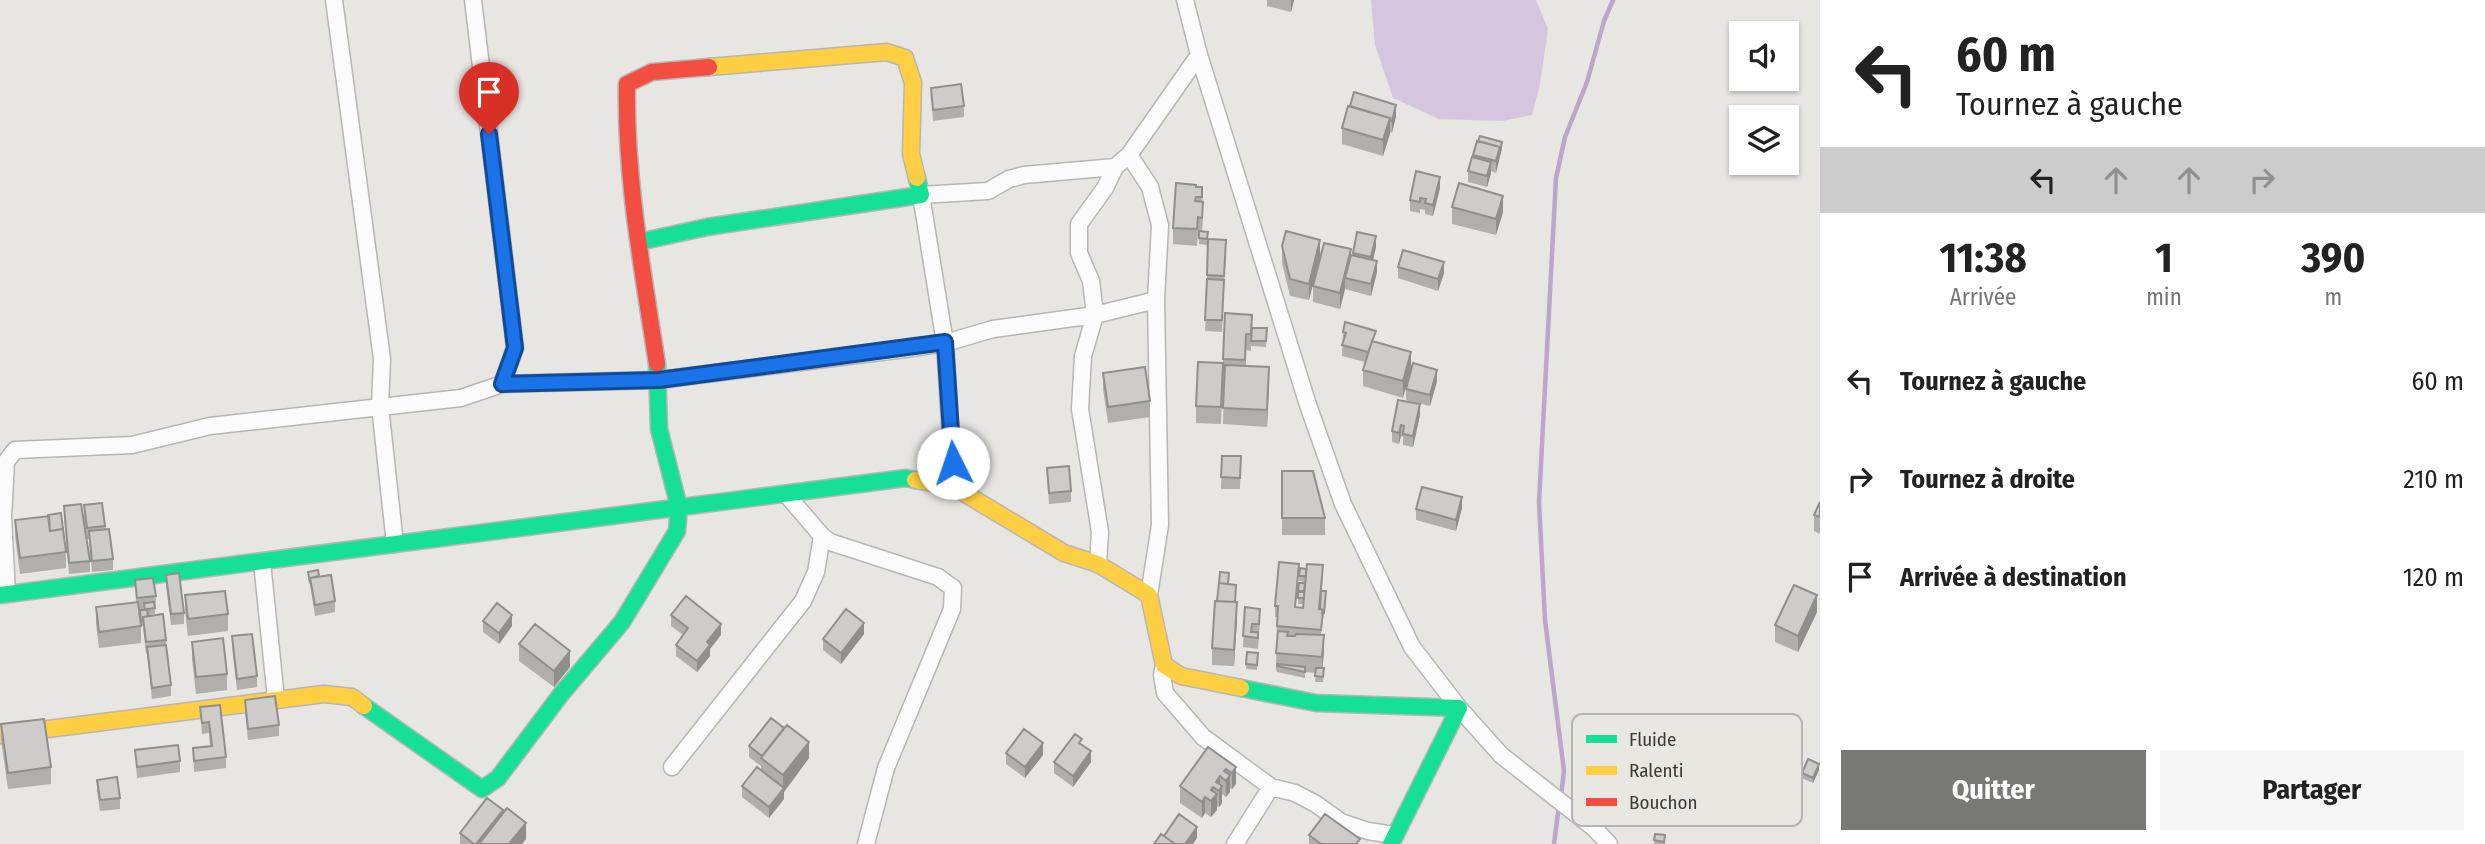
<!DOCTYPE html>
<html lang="fr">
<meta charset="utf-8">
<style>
:root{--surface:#fff;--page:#f6f6f6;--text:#222;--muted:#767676;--accent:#787876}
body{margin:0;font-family:"Fira Sans Condensed",sans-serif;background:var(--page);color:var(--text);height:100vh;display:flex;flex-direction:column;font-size:26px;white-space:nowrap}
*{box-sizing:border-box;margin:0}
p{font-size:23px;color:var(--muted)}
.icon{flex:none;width:38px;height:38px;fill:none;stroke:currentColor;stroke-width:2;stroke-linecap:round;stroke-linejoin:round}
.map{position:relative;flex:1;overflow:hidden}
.side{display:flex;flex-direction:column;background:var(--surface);width:665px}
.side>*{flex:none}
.top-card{background:#fff;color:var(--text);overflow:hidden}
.fabs{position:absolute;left:1729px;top:21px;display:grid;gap:14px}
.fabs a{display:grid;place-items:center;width:70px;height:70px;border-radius:0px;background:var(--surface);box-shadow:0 2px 5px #0004;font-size:35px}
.pin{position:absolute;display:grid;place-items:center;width:60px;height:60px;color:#fff;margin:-72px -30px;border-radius:50% 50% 50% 0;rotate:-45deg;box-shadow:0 0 7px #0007}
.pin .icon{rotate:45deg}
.me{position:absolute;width:77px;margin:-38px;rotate:356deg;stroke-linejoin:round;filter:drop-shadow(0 0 5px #0008)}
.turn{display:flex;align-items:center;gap:24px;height:147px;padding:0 21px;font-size:32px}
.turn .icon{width:91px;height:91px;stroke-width:2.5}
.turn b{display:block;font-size:49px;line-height:60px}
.lanes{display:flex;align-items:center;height:66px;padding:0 21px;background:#0003;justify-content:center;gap:35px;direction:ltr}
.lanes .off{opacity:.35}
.eta{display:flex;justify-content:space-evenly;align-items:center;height:119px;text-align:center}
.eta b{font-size:42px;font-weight:700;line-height:49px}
.cta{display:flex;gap:14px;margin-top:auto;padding:14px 21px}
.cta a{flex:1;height:80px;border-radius:0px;background:var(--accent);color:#fff;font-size:28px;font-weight:700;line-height:80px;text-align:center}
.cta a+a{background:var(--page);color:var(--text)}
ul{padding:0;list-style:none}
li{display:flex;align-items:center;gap:21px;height:98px;padding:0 21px}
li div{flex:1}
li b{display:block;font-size:26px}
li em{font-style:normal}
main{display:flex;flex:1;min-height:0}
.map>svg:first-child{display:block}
</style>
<main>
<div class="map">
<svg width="1820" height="844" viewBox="0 0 1820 844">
<rect width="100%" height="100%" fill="#e7e6e3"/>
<path fill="#d4c6df" d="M1371 0H1536L1548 29 1540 84 1532 115 1502 121 1439 119 1393 98 1375 45Z"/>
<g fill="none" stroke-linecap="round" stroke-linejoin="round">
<path stroke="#bba6cc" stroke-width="4.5" d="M1561 796 1564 771 1545 620 1539 502 1556 178 1565 137 1587 82 1604 21 1613 0
M1554 844 1559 805"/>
<g stroke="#b7b6b4" stroke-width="19">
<path id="street" d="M334 0 382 359 380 406 395 544
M1185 0 1199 55 1308 405 1343 504 1412 647 1459 708 1501 755 1594 828 1609 844
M1129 155 1150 187 1160 225 1156 300 1160 525 1149 595
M502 384 659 380 905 349 945 343 993 329 1095 315 1156 300
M954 487 945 343 921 195 988 191 1009 179 1024 175 1115 167 1129 155 1199 55
M786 494 822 536 830 542 938 577 953 588 952 609 886 768 866 844
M262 562 276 699
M1098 564 1100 532 1080 409 1083 356 1095 315 1091 281 1079 253V224L1105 188 1115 167
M7 594 3 517 6 462 15 450 132 445 210 426 461 398 502 384 515 348 473 0
M1164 665 1162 675 1165 693 1203 737 1271 787 1295 793 1316 804 1341 822 1368 831 1394 835
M672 767 803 601 816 572 822 536
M1235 844 1271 787"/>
</g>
<g stroke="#b7b6b4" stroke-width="19">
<path id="fast" d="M639 242 707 227 921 195 917 178
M0 595 906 478 915 480
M1241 688 1316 703 1459 708 1391 844
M364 706 482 789 498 778 562 693 622 622 677 531 679 507 659 429 657 364"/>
</g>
<g stroke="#b7b6b4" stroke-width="19">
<path id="slow" d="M709 67 887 52 905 58 913 83 911 154 917 178
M915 480 954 487 1064 553 1098 564 1149 595 1164 665 1181 676 1241 688
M0 735 324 694 352 697 364 706"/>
</g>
<g stroke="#b7b6b4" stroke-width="19">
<path id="jam" d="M657 364C643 272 625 178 627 84L652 72 709 67"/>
</g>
<use href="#street" stroke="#fbfbfb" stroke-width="16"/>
<use href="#fast" stroke="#16e098" stroke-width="16"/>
<use href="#slow" stroke="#ffcf43" stroke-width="16"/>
<use href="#jam" stroke="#f24e42" stroke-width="16"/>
</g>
<path fill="#b0afae" d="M1267 0H1294L1291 12 1267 6Z
M931 88 964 106V117L933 121Z
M1396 116 1392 133 1390 132 1383 156 1342 144V128Z
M1478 141 1502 148 1496 173 1491 171 1487 187 1468 182V171Z
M1196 187H1202L1203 218 1202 231 1208 232 1207 245 1199 244V234H1198L1197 246 1173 244V228Z
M1440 188 1433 216 1425 214V210L1420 209V213L1410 211V200Z
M1452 207 1503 212 1496 235 1452 224Z
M1282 246 1320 256 1309 300 1290 296 1282 263Z
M1376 247 1373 260 1377 272 1371 296 1345 289 1340 309 1313 302V286L1351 255H1353V253Z
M1226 251 1222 332 1205 331 1207 275Z
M1398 267 1444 273 1438 291 1398 278Z
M1252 328H1267L1266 347 1251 346V351L1246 350V366L1269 383 1267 427 1223 424 1224 376H1223V359Z
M1343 332 1411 352 1403 398 1363 386V370L1365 362 1342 356Z
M1103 373 1150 401V417L1108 423 1103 389Z
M1223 379 1221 424 1196 423V406Z
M1437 381 1430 406 1406 400V389Z
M1420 415 1413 447 1403 445V437L1401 436 1399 444 1392 442V431Z
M1222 456H1241L1240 489H1221Z
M1047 468 1071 491V502L1049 504Z
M1282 471 1325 518V535H1282Z
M1820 502V534L1814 531V515Z
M84 505 105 526 113 559V570L92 572 89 539H87L84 516Z
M64 506 90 561V572L69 574 64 517Z
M1462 508 1456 531 1416 520V509Z
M15 520 66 552V568L20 574 15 536Z
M1300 568 1323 576 1322 591 1326 596 1321 635 1324 651 1322 668H1324L1323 682H1315L1316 673 1305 672V678L1277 672 1276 669 1277 617H1275V606L1303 608V604H1298V591L1305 583V582L1299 581Z
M308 572 319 576 335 601V612L315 616Z
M166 575 184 613V624L171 625 166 586Z
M135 580 156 596 155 614 148 615 166 640 171 685V696L152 699 147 653 146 654 143 626H141L140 616 144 609H139L141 626V643L99 648 96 624V607L136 603Z
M1228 584 1236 602 1237 619 1234 666 1212 665V648Z
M185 595 228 614V631L188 636 185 612Z
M1245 607 1260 620 1258 649 1243 647Z
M1817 612 1798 652 1775 642V625Z
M671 615 721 635 710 649V656L697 672 676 656V645L683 635 671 626Z
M483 621 512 626 499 644 483 632Z
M864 634 841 664 823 650V639Z
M232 636 257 676V687L237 690 232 647Z
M192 642 227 674V690L196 694 192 659Z
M519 644 570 667 554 687 519 661Z
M1247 652 1258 653 1257 670 1246 669Z
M245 700 279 725V736L248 740 245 711Z
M220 705 226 757V768L194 772 193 748 210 746 209 733 202 734 200 707Z
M1 724 51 767V784L8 789 1 740Z
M1082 745 1091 762 1073 787 1054 773V762Z
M749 746 809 758 784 792V799L769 818 742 797V786L761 770V766L749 757Z
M1208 747 1236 767V784L1232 789 1230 788V792L1226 797 1222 794V803L1219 807 1217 806V810L1211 817 1205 813 1202 818 1180 803V786Z
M135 750 180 761V772L137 778Z
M1006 753 1043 755 1025 778 1006 764Z
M1819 770 1813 783 1802 778V773Z
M97 780 120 798V809L100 811 97 791Z
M478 807 503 813 526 839 522 844H460V833L467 824V822L478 809Z
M1655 834 1665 835V844H1654Z
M1309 835 1360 844H1309Z"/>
<path fill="#908f8d" d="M1291 0H1294L1291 12Z
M1396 105V116L1392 133V121Z
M1390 118V134L1383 156V140Z
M1502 142V148L1496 173V161Z
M1491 162V174L1487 187V176Z
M1440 177V188L1433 216V205Z
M1503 196V212L1496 235V219Z
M1376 236V247L1371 269V257Z
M1320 240V256L1309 300V284Z
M1351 249V266L1345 278V289L1340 309V293Z
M1377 261V272L1371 296V284Z
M1444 262V273L1438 291V279Z
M1411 352V369L1403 398V381Z
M1269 367V383L1267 427V410Z
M1437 370V381L1430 406V395Z
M1420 404V415L1413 447V436Z
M1401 425V436L1399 444V433Z
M1462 497V508L1456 531V520Z
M1817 595V612L1798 652V636Z
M1237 602V619L1234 666V650Z
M512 615V626L499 644V633Z
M864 623V634L841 664V653Z
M721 624V635L710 649V656L697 672V661L707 642Z
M1324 635V651L1322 674V657Z
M570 651V667L554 687V671Z
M809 742V758L784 792V799L769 818V807L783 788V775Z
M1043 743V755L1025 778V767Z
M1091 751V762L1073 787V776Z
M1819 764V770L1813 783V778Z
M1236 767V784L1232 789V773Z
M1226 769V780L1230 775V792L1226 797V781L1224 771Z
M1220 776V789L1222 786V803L1219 807V791L1216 782Z
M1213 787V798L1217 794V810L1211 817V790Z
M1205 797V813L1202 818V802Z
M503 810V821L480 843V844H476Z
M526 823V839L522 844H509Z
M1197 827V838L1193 844H1185Z"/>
<path fill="#cdccca" stroke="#908f8d" stroke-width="2" d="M961 84 964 106 933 110 931 88Z
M1354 92 1396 105 1392 121H1390V118L1350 106Z
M1348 106 1390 118 1383 140 1342 128Z
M1480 136 1502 142 1500 151V147L1478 141Z
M1477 141 1500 147 1496 161 1473 155Z
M1472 157 1491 162 1487 176 1468 171Z
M1416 171 1440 177 1433 205 1425 203 1426 199 1420 198V202L1410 200Z
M1176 183 1196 185V187H1202V197H1196L1195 201 1203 202 1202 218 1198 217 1197 229 1173 228Z
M1459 183 1503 196 1496 219 1452 207Z
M1199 231 1208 232 1207 239 1199 238Z
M1286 231 1320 240 1309 284 1290 279 1282 246Z
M1357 232 1376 236 1371 257 1353 253Z
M1208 239 1226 240 1224 276 1207 275Z
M1324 243 1351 249 1340 293 1313 286Z
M1403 250 1444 262 1438 279 1398 267Z
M1351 255 1377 261 1371 284 1345 278Z
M1207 279 1224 280 1222 320H1205Z
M1225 313 1252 315 1251 334H1246L1245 360 1223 359Z
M1345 322 1376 331 1368 352 1342 345 1346 333 1343 332Z
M1252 328H1267L1266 341H1251Z
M1372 341 1411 352 1403 381 1363 370Z
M1198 362 1223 363 1221 407 1196 406Z
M1413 363 1437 370 1430 395 1406 389Z
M1225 365 1269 367 1267 410 1223 408Z
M1145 367 1150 401 1108 407 1103 373Z
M1398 400 1420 404 1413 436 1403 434 1404 426 1401 425 1399 433 1392 431Z
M1222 456H1241L1240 478 1221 477Z
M1069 466 1071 491 1049 493 1047 468Z
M1282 471H1313L1325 518H1282Z
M1422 487 1462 497 1456 520 1416 509Z
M1820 502V517L1814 515Z
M102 503 105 526 87 528 84 505Z
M81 504 90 561 69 563 64 506Z
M61 513 63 529 50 531 48 515Z
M49 516 50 531 63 529 66 552 20 558 15 520Z
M109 529 113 559 92 561 89 531Z
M1279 562 1299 564 1295 607 1303 608 1307 564 1323 565 1319 609 1323 610 1321 630 1277 626 1278 606H1275Z
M1300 568 1306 569V576H1299Z
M318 570 319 576 310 578V583L308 572Z
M1220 572 1229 573 1228 584 1219 583Z
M179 573 184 613 171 614 166 575Z
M331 575 335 601 315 605 310 578Z
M153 578 156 596 137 598 135 580Z
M1219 583 1236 585 1235 602 1217 601Z
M1299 583H1305L1304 591H1298Z
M1794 585 1817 595 1798 636 1775 625Z
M225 591 228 614 188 619 185 595Z
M1321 591H1326L1324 613H1322L1323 610 1320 609Z
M1298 592H1304V598H1298Z
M686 596 721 624 707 642 710 645 697 661 676 645 688 628 671 615Z
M1215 601 1237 602 1234 650 1212 648Z
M138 602 141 626 99 632 96 607Z
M154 602 155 608 147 609 148 616 143 617V621H141L140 610H145L144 603Z
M497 603 512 615 499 633 483 621Z
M1245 607 1260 609 1259 624H1252L1251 632H1258V638L1243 636Z
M846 609 864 623 841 653 823 639Z
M163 614 166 640 146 642 143 617Z
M535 624 570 651 554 671 519 644Z
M1278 631 1288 632 1287 636H1295L1296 634 1324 635 1322 657 1276 653Z
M252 634 257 676 237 679 232 636Z
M223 638 227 674 196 677 192 642Z
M166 645 171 685 152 688 147 647Z
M1247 652 1258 653 1257 665 1246 664Z
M1277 664 1305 667V672L1277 666Z
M1316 668H1324L1323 677 1315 676Z
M275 696 279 725 248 729 245 700Z
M220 705 226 757 194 761 193 748 212 746 209 722 202 723 200 707Z
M771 718 784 728 762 756 749 746Z
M44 719 51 767 8 773 1 724Z
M787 725 809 742 783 775 761 758Z
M1024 729 1043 743 1025 767 1006 753Z
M1075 734 1082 739 1079 743 1091 751 1073 776 1054 762Z
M178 745 180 761 137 767 135 750Z
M1208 747 1236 767 1232 773 1226 769 1224 771 1230 775 1226 781 1220 776 1216 782 1222 786 1219 791 1213 787 1211 790 1217 794 1211 801 1205 797 1202 802 1180 786Z
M1808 759 1819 764 1813 778 1802 773Z
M757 767 784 788 769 807 742 786Z
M117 777 120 798 100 800 97 780Z
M487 798 503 810 476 844H474L460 833Z
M507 808 526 823 509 844H482L480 843Z
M1179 814 1197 827 1185 844H1175L1164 836Z
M1325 814 1360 839 1356 844H1321L1309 835Z
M1161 834 1175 844H1154Z
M1655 834 1665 835 1664 842 1654 840Z"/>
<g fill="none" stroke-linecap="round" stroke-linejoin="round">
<g stroke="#114b97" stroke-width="18">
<path id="route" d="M489 134 515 348 502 384 659 380 945 342 953 463"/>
</g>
<use href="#route" stroke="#1a73e8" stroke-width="12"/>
</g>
<rect x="1572" y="714" width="230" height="112" rx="10" fill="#e8e7e2" stroke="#b5b4b0" stroke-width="2"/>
<rect x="1586" y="735" width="31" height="8" fill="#16e098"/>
<rect x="1586" y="766" width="31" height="9" fill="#ffcf43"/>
<rect x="1586" y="798" width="31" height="8" fill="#f24e42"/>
<g font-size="19" fill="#3d3c3b">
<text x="1629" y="746">Fluide</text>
<text x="1629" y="777">Ralenti</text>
<text x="1629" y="809">Bouchon</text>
</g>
</svg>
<div class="fabs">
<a><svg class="icon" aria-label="sound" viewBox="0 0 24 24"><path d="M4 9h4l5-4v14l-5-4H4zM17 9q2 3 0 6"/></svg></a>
<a><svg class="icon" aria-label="layers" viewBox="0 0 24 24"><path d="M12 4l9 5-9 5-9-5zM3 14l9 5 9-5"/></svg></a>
</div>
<div class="pin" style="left:489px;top:134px;background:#d93025"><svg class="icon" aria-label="arrive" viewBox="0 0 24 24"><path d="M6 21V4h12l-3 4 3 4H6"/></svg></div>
<svg class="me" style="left:953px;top:463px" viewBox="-20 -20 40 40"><circle r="19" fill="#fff"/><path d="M0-13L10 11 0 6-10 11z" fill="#1a73e8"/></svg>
</div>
<section class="side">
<div class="top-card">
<div class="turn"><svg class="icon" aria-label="left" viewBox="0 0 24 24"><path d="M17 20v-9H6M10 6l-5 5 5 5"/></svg><div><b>60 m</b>Tournez à gauche</div></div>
<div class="lanes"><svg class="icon" aria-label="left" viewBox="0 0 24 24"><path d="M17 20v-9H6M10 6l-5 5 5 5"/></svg><svg class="icon off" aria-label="ahead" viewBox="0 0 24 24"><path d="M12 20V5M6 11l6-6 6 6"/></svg><svg class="icon off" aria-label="ahead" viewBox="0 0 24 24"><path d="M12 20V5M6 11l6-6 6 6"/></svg><svg class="icon off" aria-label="right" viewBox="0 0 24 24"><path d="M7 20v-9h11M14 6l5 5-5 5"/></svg></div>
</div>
<div class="eta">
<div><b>11:38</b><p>Arrivée</p></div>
<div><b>1</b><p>min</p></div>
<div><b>390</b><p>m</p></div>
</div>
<ul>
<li><svg class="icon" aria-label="left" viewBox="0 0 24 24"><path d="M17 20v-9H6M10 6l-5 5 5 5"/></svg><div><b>Tournez à gauche</b></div><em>60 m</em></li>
<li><svg class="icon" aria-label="right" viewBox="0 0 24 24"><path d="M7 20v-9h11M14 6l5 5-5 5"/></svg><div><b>Tournez à droite</b></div><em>210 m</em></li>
<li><svg class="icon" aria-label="arrive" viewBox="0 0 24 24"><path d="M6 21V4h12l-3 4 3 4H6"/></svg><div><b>Arrivée à destination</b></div><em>120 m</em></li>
</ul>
<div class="cta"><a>Quitter</a><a>Partager</a></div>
</section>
</main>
